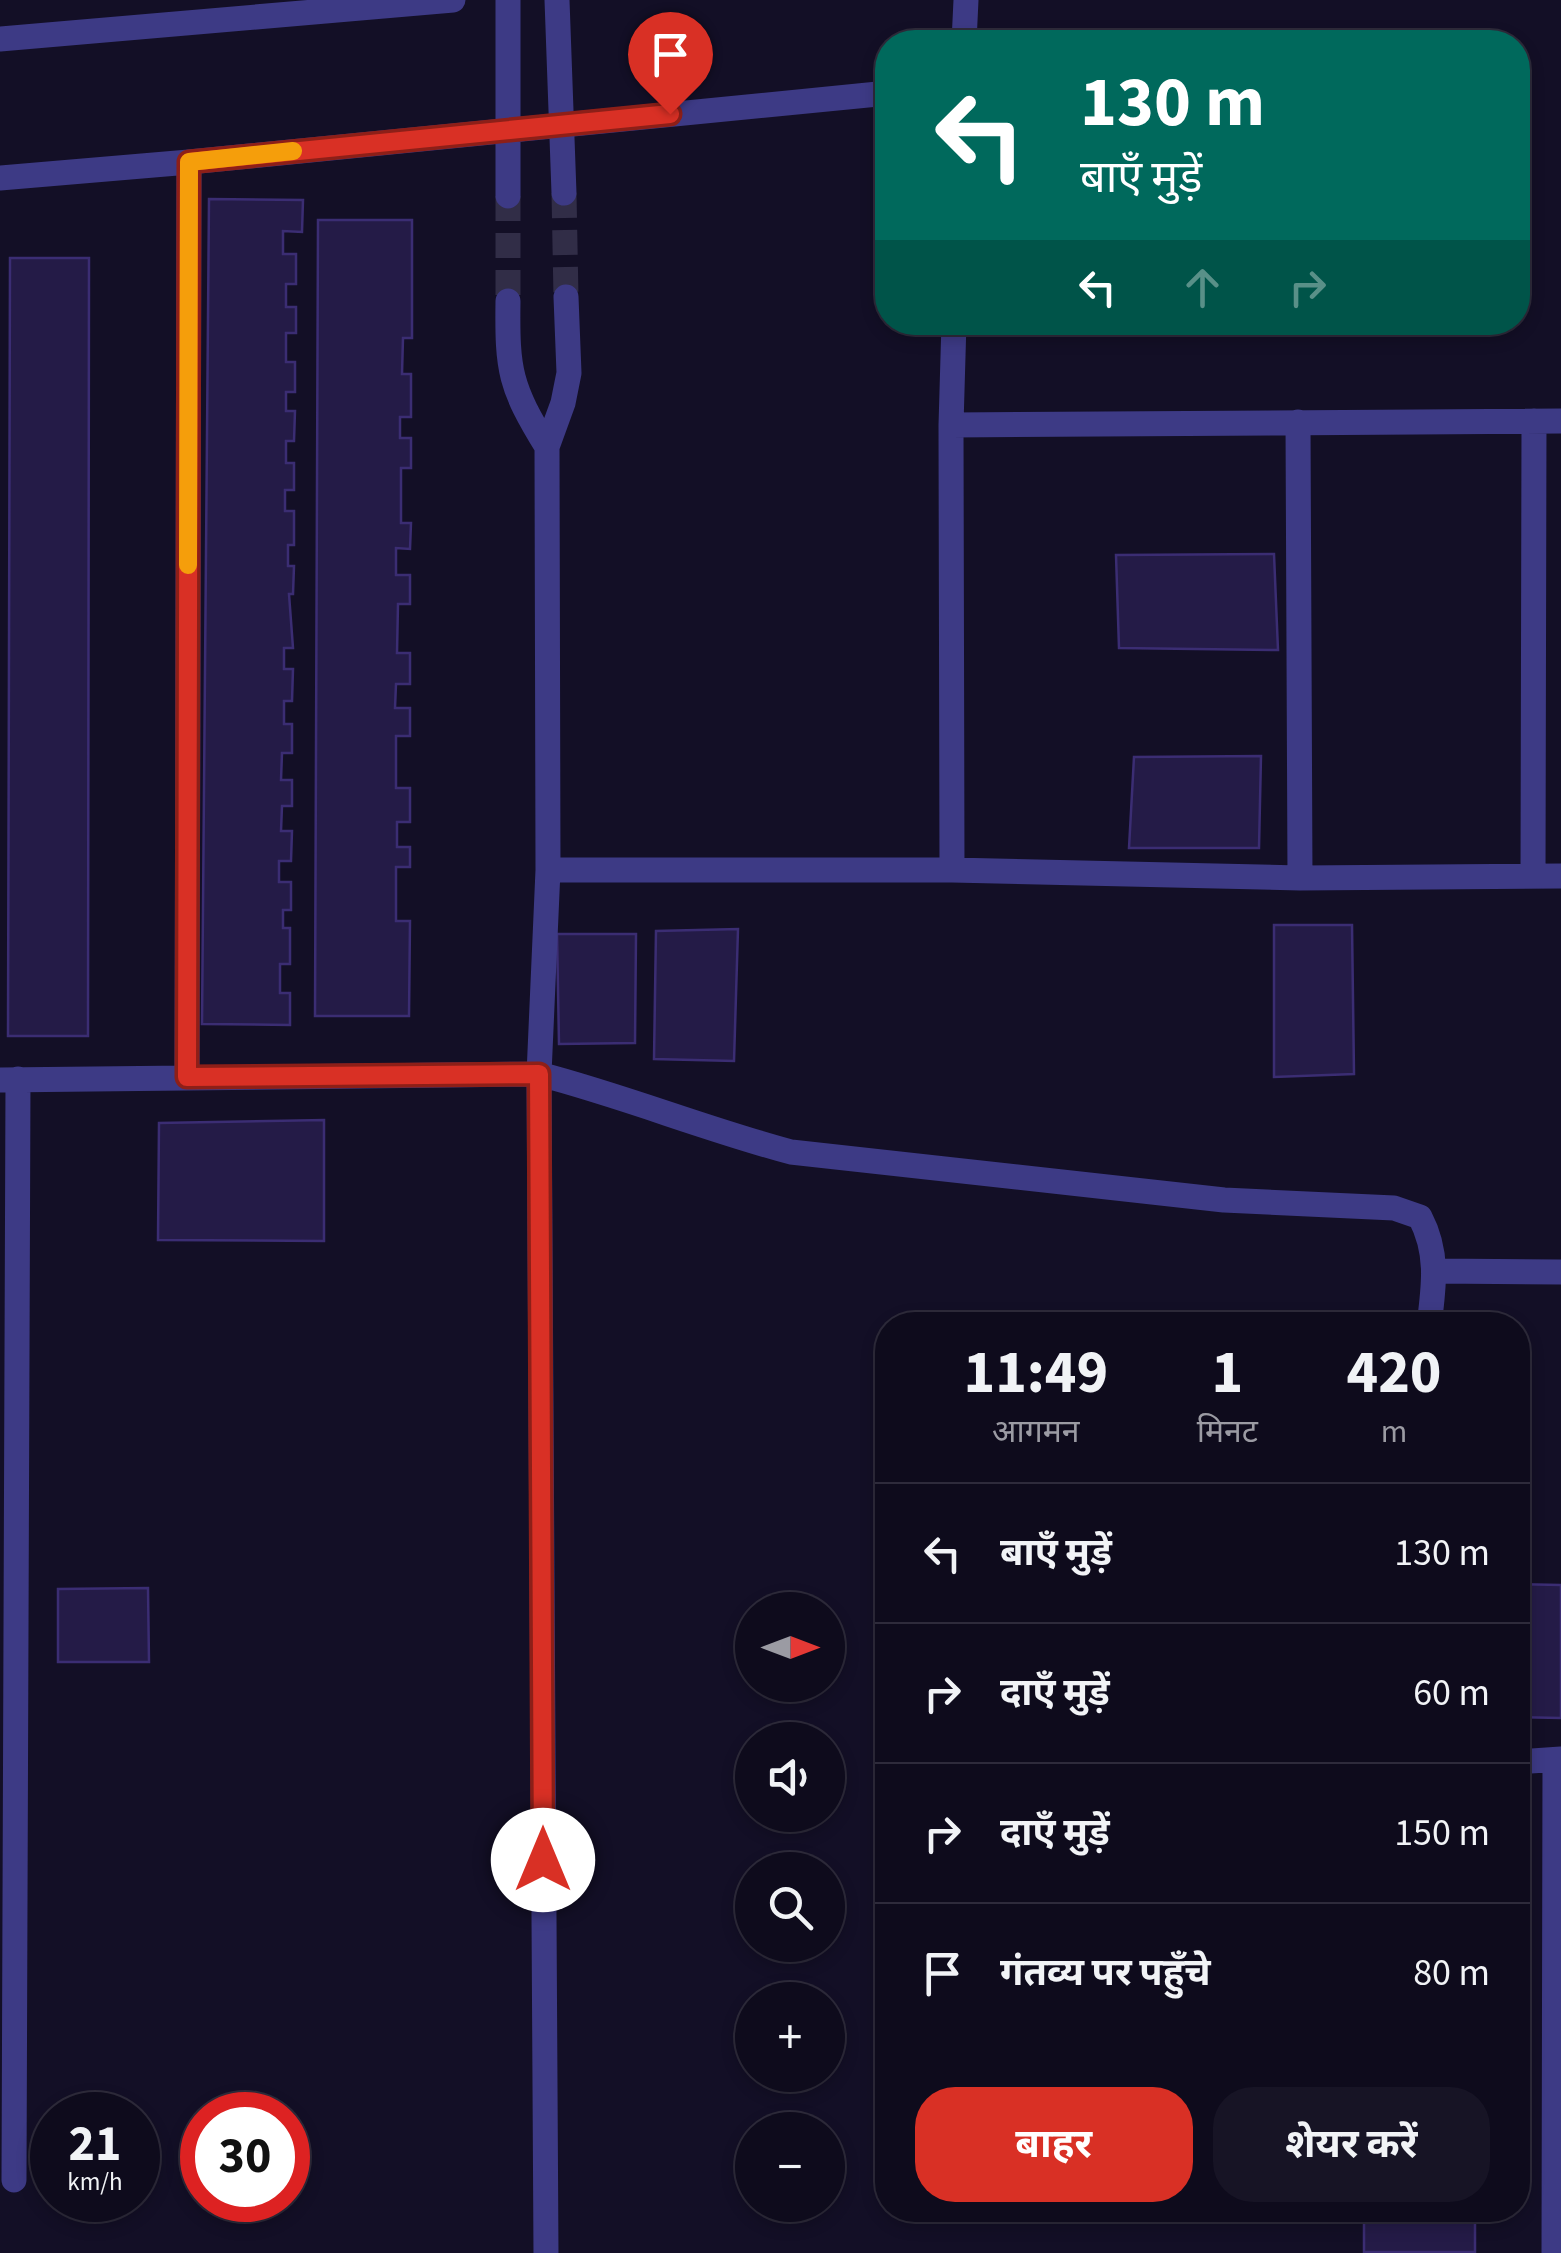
<!DOCTYPE html>
<html lang="hi">
<meta charset="utf-8">
<style>
:root{--surface:#0e0b1c;--page:#171425;--text:#f1f3f6;--muted:#9b9ba3;--line:#2e2b3b;--accent:#d93025}
body{margin:0;font-family:"Source Sans 3","Noto Sans Devanagari",sans-serif;background:var(--page);color:var(--text);height:100vh;display:flex;flex-direction:column;font-size:38px;white-space:nowrap}
*{box-sizing:border-box;margin:0}
p{font-size:32px;color:var(--muted)}
.icon{flex:none;width:55px;height:55px;fill:none;stroke:currentColor;stroke-width:2;stroke-linecap:round;stroke-linejoin:round}
.map{position:relative;flex:1;overflow:hidden}
.side{position:absolute;left:875px;top:1312px;width:655px;height:910px;display:flex;flex-direction:column;background:var(--surface);border-radius:40px;box-shadow:0 5px 15px #0003,0 0 0 2px var(--line)}
.side>*{flex:none}
.hud{position:absolute;left:875px;top:30px;width:655px;height:305px;border-radius:40px;box-shadow:0 5px 15px #0003,0 0 0 2px var(--line);background:#00695c;color:#fff;overflow:hidden}
.needle{width:65px;rotate:90deg}
.controls{position:absolute;left:735px;top:1592px;display:grid;gap:20px}
.controls a{display:grid;place-items:center;width:110px;height:110px;border-radius:50%;background:var(--surface);box-shadow:0 5px 15px #0003,0 0 0 2px var(--line);font-size:50px}
.speed{position:absolute;left:30px;top:2092px;display:flex;gap:20px;font-size:50px;font-weight:700;text-align:center}
.speed>*{display:grid;place-content:center;width:130px;height:130px;border-radius:50%;background:var(--surface);box-shadow:0 5px 15px #0003,0 0 0 2px var(--line);line-height:1}
.speed small{font-size:25px;font-weight:400}
.speed .limit{border:15px solid #d22;background:#fff;color:#111}
.pin{position:absolute;display:grid;place-items:center;width:85px;height:85px;color:#fff;margin:-102px -42px;border-radius:50% 50% 50% 0;rotate:-45deg;box-shadow:0 0 10px #0007}
.pin .icon{rotate:45deg}
.me{position:absolute;width:110px;margin:-55px;rotate:0deg;stroke-linejoin:round;filter:drop-shadow(0 0 8px #0008)}
.turn{display:flex;align-items:center;gap:35px;height:210px;padding:0 40px;font-size:45px}
.turn .icon{width:130px;height:130px;stroke-width:2.5}
.turn b{display:block;font-size:70px;line-height:85px}
.lanes{display:flex;align-items:center;height:95px;padding:0 40px;background:#0003;justify-content:center;gap:50px;direction:ltr}
.lanes .off{opacity:.35}
.eta{display:flex;justify-content:space-evenly;align-items:center;height:170px;text-align:center}
.eta b{font-size:60px;font-weight:700;line-height:70px}
.action{display:flex;gap:20px;margin-top:auto;padding:20px 40px}
.action a{flex:1;height:115px;border-radius:40px;background:var(--accent);color:#fff;font-size:40px;font-weight:700;line-height:115px;text-align:center}
.action a+a{background:var(--page);color:var(--text)}
ul{padding:0;list-style:none}
li{display:flex;align-items:center;gap:30px;height:140px;padding:0 40px;border-top:2px solid var(--line)}
li div{flex:1}
li b{display:block;font-size:38px}
li em{font-style:normal}
.map>svg:first-child{display:block}
</style>
<div class="map">
<svg width="1561" height="2253" viewBox="0 0 1561 2253">
<rect width="100%" height="100%" fill="#130f26"/>
<path fill="#241b47" stroke="#3b2d73" stroke-width="2.5" d="M209 199 303 200 302 232 283 231V254H296V284H286V307H296V333H286V362H295V392H286V411H295L294 441H286V463H294V490H285V511H294V545H288V566H294L293 594H289L293 648H284V669H293L292 701H284V724H292V753H282L281 780H292V806H282L281 831H292L291 861H279V882H291V910H283V928H290V964H280V993H290V1025L202 1024Z
M318 220H412V338H403L402 374H411V417H400V438H411V468H401V523H411L410 549 396 548V575H410V604H398L397 653H410V684H396L395 708H410V736H396V788H410V822H397V847H410V867H396V921H410L409 1016H315Z
M10 258H89L88 1036H8Z
M1274 554 1278 650 1119 648 1116 555Z
M1261 756 1259 848H1129L1134 757Z
M1274 925H1352L1354 1074 1274 1077Z
M738 929 734 1061 654 1059 656 931Z
M557 934H636L635 1043 559 1044Z
M324 1120V1241L158 1240 159 1123Z
M1518 1584 1561 1585V1718L1518 1717Z
M148 1588 149 1662H58V1589Z
M1364 2210H1475V2252H1364Z"/>
<g fill="none" stroke-linecap="round" stroke-linejoin="round">
<path stroke="#312d47" stroke-width="25" stroke-dasharray="25 12" stroke-linecap="butt" d="M564 193 566 297
M508 196V301"/>
<path stroke="#3d3a85" stroke-width="25" d="M508 0V196
M557 0 564 193
M0 39 453 0
M964 42 966 0
M0 178 189 162 888 93
M508 301C507 371 510 387 547 447
M1298 422 1300 878
M951 425 1561 421
M548 870H952L1300 878 1561 876
M952 870 951 425 954 322
M1533 876 1534 421
M187 1077 189 162
M0 1080 539 1074C624 1096 705 1129 791 1152L1224 1200 1394 1208 1420 1217C1439 1253 1434 1286 1429 1325
M1436 1271 1561 1272
M1518 1762 1561 1759
M14 2180 18 1079
M546 2253 539 1074 548 870 547 447 563 403 569 373 566 297
M1554 2253 1555 1760"/>
</g>
<g fill="none" stroke-linecap="round" stroke-linejoin="round">
<g stroke="#8d1f18" stroke-width="25">
<path id="route" d="M543 1860 539 1074 187 1077 189 162 670 114"/>
</g>
<use href="#route" stroke="#d93025" stroke-width="18"/>
<path stroke="#f59e0b" stroke-width="18" d="M188 565 189 162 293 151"/>
</g>
</svg>
<div class="controls">
<a><svg class="needle" viewBox="-14 -14 28 28"><path d="M0-13l5 13h-10z" fill="#e53935"/><path d="M0 13l5-13h-10z" fill="#9b9ba3"/></svg></a>
<a><svg class="icon" aria-label="sound" viewBox="0 0 24 24"><path d="M4 9h4l5-4v14l-5-4H4zM17 9q2 3 0 6"/></svg></a>
<a><svg class="icon" aria-label="search" viewBox="0 0 24 24"><circle cx="10" cy="10" r="6"/><path d="M15 15l6 6"/></svg></a>
<a>+</a>
<a>−</a>
</div>
<div class="speed"><div>21<small>km/h</small></div><div class="limit">30</div></div>
<div class="pin" style="left:670px;top:114px;background:#d93025"><svg class="icon" aria-label="arrive" viewBox="0 0 24 24"><path d="M6 21V4h12l-3 4 3 4H6"/></svg></div>
<svg class="me" style="left:543px;top:1860px" viewBox="-20 -20 40 40"><circle r="19" fill="#fff"/><path d="M0-13L10 11 0 6-10 11z" fill="#d93025"/></svg>
<div class="hud">
<div class="turn"><svg class="icon" aria-label="left" viewBox="0 0 24 24"><path d="M17 20v-9H6M10 6l-5 5 5 5"/></svg><div><b>130 m</b>बाएँ मुड़ें</div></div>
<div class="lanes"><svg class="icon" aria-label="left" viewBox="0 0 24 24"><path d="M17 20v-9H6M10 6l-5 5 5 5"/></svg><svg class="icon off" aria-label="ahead" viewBox="0 0 24 24"><path d="M12 20V5M6 11l6-6 6 6"/></svg><svg class="icon off" aria-label="right" viewBox="0 0 24 24"><path d="M7 20v-9h11M14 6l5 5-5 5"/></svg></div>
</div>
<section class="side">
<div class="eta">
<div><b>11:49</b><p>आगमन</p></div>
<div><b>1</b><p>मिनट</p></div>
<div><b>420</b><p>m</p></div>
</div>
<ul>
<li><svg class="icon" aria-label="left" viewBox="0 0 24 24"><path d="M17 20v-9H6M10 6l-5 5 5 5"/></svg><div><b>बाएँ मुड़ें</b></div><em>130 m</em></li>
<li><svg class="icon" aria-label="right" viewBox="0 0 24 24"><path d="M7 20v-9h11M14 6l5 5-5 5"/></svg><div><b>दाएँ मुड़ें</b></div><em>60 m</em></li>
<li><svg class="icon" aria-label="right" viewBox="0 0 24 24"><path d="M7 20v-9h11M14 6l5 5-5 5"/></svg><div><b>दाएँ मुड़ें</b></div><em>150 m</em></li>
<li><svg class="icon" aria-label="arrive" viewBox="0 0 24 24"><path d="M6 21V4h12l-3 4 3 4H6"/></svg><div><b>गंतव्य पर पहुँचे</b></div><em>80 m</em></li>
</ul>
<div class="action"><a>बाहर</a><a>शेयर करें</a></div>
</section>
</div>
